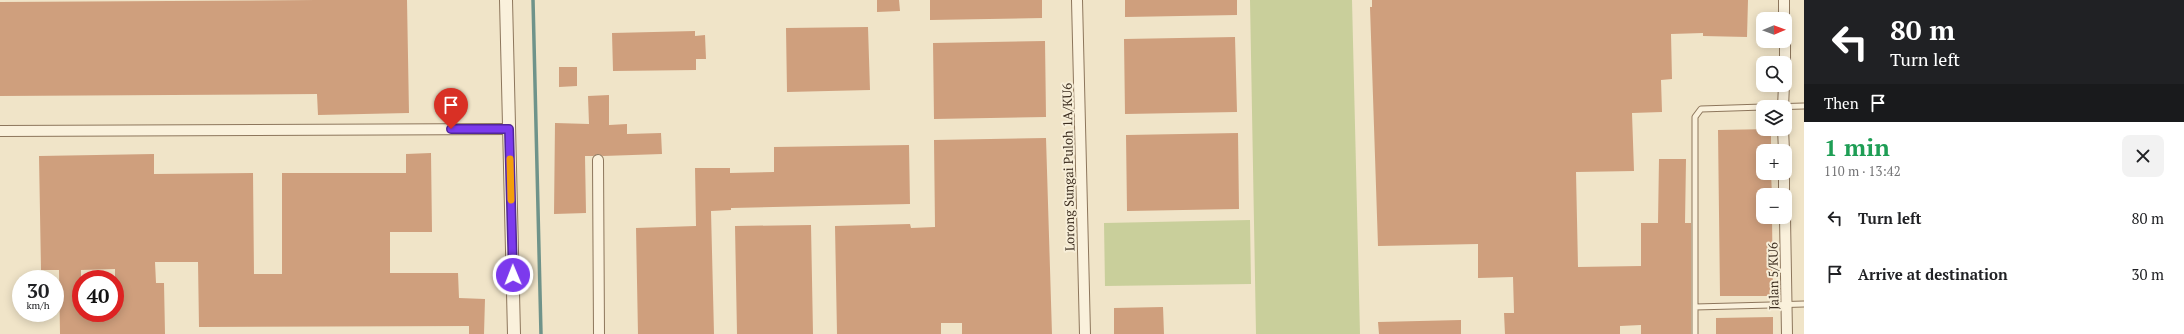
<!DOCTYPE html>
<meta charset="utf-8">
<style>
:root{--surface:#fff;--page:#f2f2f2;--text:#202124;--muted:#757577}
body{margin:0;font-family:"PT Serif",serif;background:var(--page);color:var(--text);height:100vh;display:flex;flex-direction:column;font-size:15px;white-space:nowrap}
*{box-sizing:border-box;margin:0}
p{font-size:13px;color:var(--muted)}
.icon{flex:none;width:22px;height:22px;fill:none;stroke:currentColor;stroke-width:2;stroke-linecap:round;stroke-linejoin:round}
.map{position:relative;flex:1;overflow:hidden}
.panel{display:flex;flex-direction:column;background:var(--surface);width:380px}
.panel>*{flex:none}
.banner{background:#202124;color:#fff;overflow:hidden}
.needle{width:26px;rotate:89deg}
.buttons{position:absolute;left:1756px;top:12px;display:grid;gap:8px}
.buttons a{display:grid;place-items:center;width:36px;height:36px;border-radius:8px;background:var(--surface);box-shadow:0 2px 10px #0003;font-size:20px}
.speed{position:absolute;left:12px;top:270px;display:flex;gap:8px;font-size:20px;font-weight:700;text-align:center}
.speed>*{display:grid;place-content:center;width:52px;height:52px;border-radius:50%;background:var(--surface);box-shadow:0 2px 10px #0003;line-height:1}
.speed small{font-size:10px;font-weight:400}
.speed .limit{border:6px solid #d22;background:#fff;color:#111}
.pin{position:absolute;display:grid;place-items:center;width:34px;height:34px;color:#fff;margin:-41px -17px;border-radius:50% 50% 50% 0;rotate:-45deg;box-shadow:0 0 4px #0007}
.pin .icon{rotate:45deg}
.me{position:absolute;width:44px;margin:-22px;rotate:359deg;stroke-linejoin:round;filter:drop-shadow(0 0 3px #0008)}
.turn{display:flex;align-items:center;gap:14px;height:84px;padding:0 20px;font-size:18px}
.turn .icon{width:52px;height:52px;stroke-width:2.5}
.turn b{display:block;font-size:28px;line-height:34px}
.then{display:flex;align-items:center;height:38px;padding:0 20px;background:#0003;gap:8px;font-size:15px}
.round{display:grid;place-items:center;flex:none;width:42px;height:42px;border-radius:8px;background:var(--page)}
.headline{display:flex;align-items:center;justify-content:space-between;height:68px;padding:0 20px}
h1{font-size:24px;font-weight:700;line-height:30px;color:#1e9e55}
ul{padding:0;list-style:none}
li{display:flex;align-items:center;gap:12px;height:56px;padding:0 20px}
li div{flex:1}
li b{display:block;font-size:15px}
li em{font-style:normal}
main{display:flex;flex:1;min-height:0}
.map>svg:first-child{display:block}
</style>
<main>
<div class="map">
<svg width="1804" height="334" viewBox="0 0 1804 334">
<rect width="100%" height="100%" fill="#f0e4c8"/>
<path fill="#c9cf9b" d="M1250 0H1352L1360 334H1256Z
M1250 220 1251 284 1105 286 1104 223Z"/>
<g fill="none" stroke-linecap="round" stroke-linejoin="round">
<path stroke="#6f938a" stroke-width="3.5" d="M533 0 541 334"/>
</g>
<path fill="#cf9f7d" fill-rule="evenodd" d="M316 0H407L409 113 318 115 317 94 0 96V2Z
M877 0H899L900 11 877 12Z
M930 0H1042V18L930 20Z
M1125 0H1237V15L1125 17Z
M1372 0H1748L1747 37 1703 36V33L1671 34 1672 79 1661 80 1662 112 1632 113 1634 171 1576 172 1578 267 1641 266V223H1658L1659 159H1686L1685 223H1691V334H1641V325L1620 326V334H1505L1504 313H1514L1513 277 1478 278V244L1378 246 1370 7H1372Z
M868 27 870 90 787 92 786 28Z
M695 31V36L705 35 706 59H696V70L613 71 612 33Z
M1235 37 1237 112 1125 114 1124 39Z
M1045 41 1046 117 934 119 933 43Z
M559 67H577V86L559 87Z
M609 95V125L627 124V134L661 133 662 154 603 156 598 154 593 156H585L586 213 554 214 555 123 589 124 588 96Z
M1771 129V151H1763V173H1771L1772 195H1763V217H1772L1773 296H1720L1718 130Z
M1238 133 1239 209 1127 211 1126 135Z
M1046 138 1052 334H962V323H941V334H837L835 226 910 224 911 228 935 227 934 140Z
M909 145 910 204 731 208V210L711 211 714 334H638L636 228 696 226 695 168H730V173L774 172V147Z
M431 153 432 232H390V273H458L459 298 485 299 484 334H469V326L199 327 198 262H155L156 283H164L165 334H60L59 270H41L39 156 154 154V174L253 173 254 274H282V173H406V154ZM115 269V313H81V270Z
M811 225 813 334H737L735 226Z
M1163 307 1164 334H1114V308Z
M1773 317V334H1716V318Z
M1461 320V334H1379L1378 322Z"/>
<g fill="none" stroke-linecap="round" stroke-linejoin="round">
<g stroke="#8d765c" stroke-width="7">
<path id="service" d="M1774 107 1804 106
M1695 307 1804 304
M1695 334V117L1701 109 1763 107"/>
</g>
<g stroke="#8d765c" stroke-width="12">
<path id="minor" d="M1077 0 1085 334
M1784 19V0
M1785 41V73
M1783 107 1784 85
M1783 129 1784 151
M0 131 509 129
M598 160 599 334
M1784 173V195
M1785 217 1787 334"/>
</g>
<g stroke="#8d765c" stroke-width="14">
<path id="tertiary" d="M506 0 514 334"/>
</g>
<use href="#service" stroke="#faf1dc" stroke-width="5"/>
<use href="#minor" stroke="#faf1dc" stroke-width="10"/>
<use href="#tertiary" stroke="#faf1dc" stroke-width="12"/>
</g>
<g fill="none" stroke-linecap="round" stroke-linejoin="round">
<g stroke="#51269a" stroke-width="10">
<path id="route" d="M451 129H509L513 275"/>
</g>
<use href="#route" stroke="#7c3aed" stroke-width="7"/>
<path stroke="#f59e0b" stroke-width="7" d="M510 159 511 200"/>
</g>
<g text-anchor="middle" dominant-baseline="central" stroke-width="4" stroke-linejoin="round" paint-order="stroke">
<g font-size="13" fill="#3d2e20" stroke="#f7eed8">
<text transform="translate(1068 167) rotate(-91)">Lorong Sungai Puloh 1A/KU6</text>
<text transform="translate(1773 276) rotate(-91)">Jalan 5/KU6</text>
</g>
</g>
</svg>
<div class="buttons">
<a><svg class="needle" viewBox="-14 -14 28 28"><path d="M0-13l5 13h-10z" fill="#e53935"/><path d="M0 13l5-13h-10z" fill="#757577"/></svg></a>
<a><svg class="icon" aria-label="search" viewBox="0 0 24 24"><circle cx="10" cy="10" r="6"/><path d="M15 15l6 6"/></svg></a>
<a><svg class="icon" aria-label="layers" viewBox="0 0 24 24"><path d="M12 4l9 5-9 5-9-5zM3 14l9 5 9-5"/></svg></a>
<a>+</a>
<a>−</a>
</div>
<div class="speed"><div>30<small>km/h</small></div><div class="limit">40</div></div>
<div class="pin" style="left:451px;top:129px;background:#d93025"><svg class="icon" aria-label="arrive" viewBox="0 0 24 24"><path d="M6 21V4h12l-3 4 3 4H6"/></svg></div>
<svg class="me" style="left:513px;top:275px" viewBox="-20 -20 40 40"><circle r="17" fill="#7c3aed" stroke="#fff" stroke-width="3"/><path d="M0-11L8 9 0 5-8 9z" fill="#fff"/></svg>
</div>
<section class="panel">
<div class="banner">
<div class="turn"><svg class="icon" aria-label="left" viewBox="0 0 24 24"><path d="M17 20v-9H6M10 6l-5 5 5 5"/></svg><div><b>80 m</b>Turn left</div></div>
<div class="then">Then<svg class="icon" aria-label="arrive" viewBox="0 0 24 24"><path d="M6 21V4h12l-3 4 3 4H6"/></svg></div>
</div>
<div class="headline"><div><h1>1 min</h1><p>110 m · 13:42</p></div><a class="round"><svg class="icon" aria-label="close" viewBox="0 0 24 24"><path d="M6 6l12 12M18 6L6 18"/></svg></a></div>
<ul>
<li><svg class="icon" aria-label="left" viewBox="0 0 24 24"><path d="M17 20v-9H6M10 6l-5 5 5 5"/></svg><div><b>Turn left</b></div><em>80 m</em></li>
<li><svg class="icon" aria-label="arrive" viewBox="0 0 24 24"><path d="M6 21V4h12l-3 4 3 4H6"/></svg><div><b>Arrive at destination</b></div><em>30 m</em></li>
</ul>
</section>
</main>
